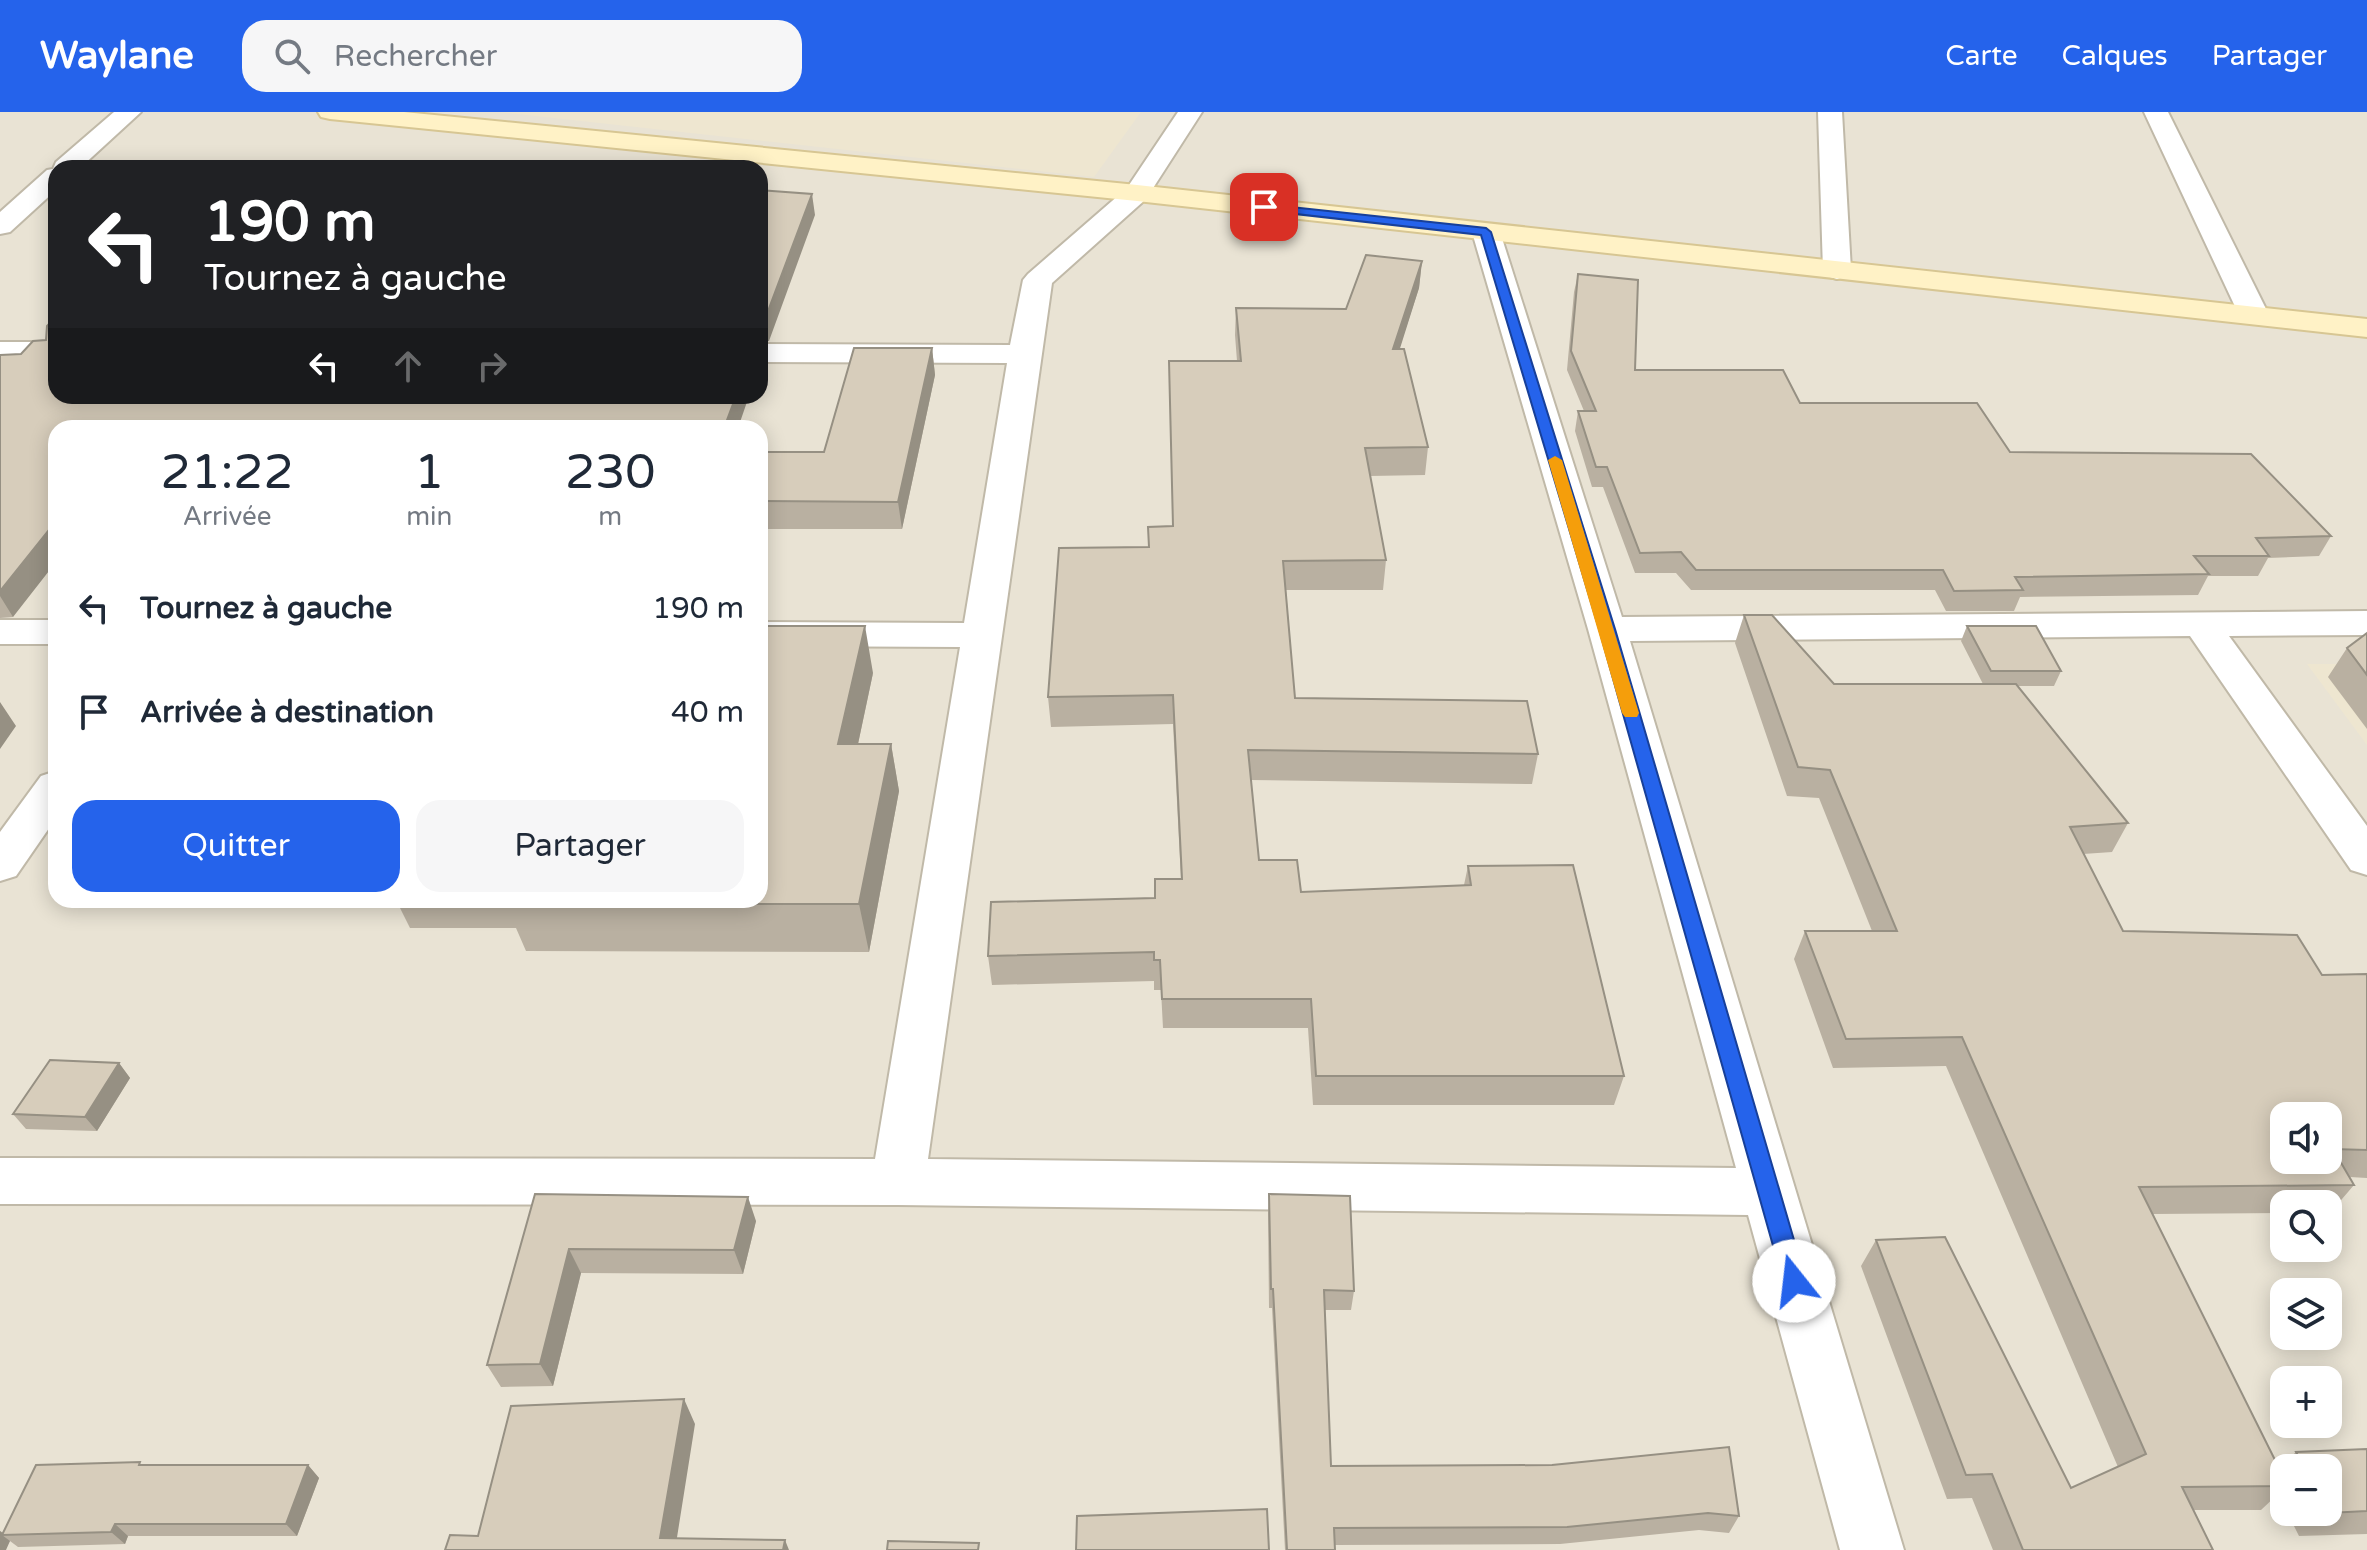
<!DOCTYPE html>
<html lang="fr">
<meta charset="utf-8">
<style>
:root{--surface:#fff;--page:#f6f6f7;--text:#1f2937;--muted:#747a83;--accent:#2563eb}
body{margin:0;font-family:"Varela Round",sans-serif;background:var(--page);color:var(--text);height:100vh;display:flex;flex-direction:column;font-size:30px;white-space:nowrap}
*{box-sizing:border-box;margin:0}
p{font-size:26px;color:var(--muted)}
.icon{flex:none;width:44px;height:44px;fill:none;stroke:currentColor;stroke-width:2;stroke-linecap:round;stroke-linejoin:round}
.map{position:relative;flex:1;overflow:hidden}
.panel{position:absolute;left:48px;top:308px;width:720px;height:488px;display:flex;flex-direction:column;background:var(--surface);border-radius:24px;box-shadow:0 4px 20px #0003}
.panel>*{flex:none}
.top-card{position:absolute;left:48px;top:48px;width:720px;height:244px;border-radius:24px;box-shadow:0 4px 20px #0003;background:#202124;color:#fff;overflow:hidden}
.fabs{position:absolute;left:2270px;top:990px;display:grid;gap:16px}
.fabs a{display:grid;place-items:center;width:72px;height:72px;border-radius:16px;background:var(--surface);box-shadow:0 4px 20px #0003;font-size:40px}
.pin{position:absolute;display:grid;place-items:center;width:68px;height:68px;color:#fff;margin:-34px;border-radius:16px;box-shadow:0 4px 12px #0006}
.me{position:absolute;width:88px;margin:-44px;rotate:344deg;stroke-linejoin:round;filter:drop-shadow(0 0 6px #0008)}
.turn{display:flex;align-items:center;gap:28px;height:168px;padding:0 24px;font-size:36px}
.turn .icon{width:104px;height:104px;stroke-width:2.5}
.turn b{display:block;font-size:56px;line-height:68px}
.lanes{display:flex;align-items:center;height:76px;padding:0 24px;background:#0003;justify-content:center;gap:40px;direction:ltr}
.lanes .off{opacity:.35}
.eta{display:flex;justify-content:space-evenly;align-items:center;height:136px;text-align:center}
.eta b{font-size:48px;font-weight:600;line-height:56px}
.cta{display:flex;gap:16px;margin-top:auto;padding:16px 24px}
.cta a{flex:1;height:92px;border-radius:24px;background:var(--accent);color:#fff;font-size:32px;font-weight:600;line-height:92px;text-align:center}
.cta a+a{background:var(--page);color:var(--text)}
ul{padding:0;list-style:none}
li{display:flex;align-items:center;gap:24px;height:104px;padding:0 24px}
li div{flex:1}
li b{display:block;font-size:30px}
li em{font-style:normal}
header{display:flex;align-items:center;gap:48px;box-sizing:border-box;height:112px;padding:0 40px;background:var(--accent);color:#fff}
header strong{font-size:38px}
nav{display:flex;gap:44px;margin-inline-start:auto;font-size:28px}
.search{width:560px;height:72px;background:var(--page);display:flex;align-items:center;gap:20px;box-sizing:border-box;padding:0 28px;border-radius:24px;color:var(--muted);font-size:30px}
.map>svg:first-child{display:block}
</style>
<header>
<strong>Waylane</strong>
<div class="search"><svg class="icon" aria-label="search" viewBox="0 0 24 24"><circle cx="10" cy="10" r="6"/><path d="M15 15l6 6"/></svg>Rechercher</div>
<nav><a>Carte</a><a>Calques</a><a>Partager</a></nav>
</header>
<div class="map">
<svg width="2367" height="1438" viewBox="0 0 2367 1438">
<rect width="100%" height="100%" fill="#f4f0e7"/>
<path fill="#e9e3d4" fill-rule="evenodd" d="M0 0H2367V1438H0ZM56 56H760V284H56ZM56 316H760V788H56ZM2284 1004H2328V1048H2284ZM2284 1092H2328V1136H2284ZM2284 1180H2328V1224H2284ZM2284 1268H2328V1312H2284ZM2284 1356H2328V1400H2284Z"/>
<path fill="#eee6d0" d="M499 0H1141L1094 65Z
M2307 552H2367V633Z"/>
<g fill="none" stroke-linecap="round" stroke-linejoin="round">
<g stroke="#c0b9a8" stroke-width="4">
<path id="street" d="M114 0H141L80 56H56V78L10 120 0 122V100L47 58 53 57 56 50Z
M1178 0H1202L1146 87 1052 171 928 1047 1736 1056 1588 517 1472 120 1476 114 1486 112 1496 114 1500 120 1622 505 2367 499V523L2229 524 2367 714V763L2351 758 2190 524 1630 529 1904 1438H1840L1748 1103 898 1093 0 1092V1046L875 1047 960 535 760 534V510L964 511 1007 251 760 250V232L1010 233 1023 168 1028 162 1127 76Z
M1818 0H1842L1851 158 1847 164 1837 167 1827 164 1823 158Z
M2144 0H2168L2269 203 2265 209 2254 212 2243 209 2239 203Z
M0 230H56V248H0Z
M0 508H56V532H0Z
M56 659V706L16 764 0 769V720L41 664Z"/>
</g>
<g stroke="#d7c693" stroke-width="4">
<path id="secondary" d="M318 0H404L1137 73 2367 207V225L1137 89 330 7 321 5Z"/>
</g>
<use href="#street" fill="#fff" fill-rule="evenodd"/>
<use href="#secondary" fill="#fff2c6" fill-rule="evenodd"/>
</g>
<path fill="#b9b0a1" d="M1422 149 1419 176 1399 237 1428 335 1425 363 1370 364 1386 448 1383 478H1286L1295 586 1538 642 1532 672 1251 668 1259 748 1301 780 1464 773 1468 754 1624 964 1614 993H1313L1308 916H1163L1161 878H1154V869L992 873 988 844 1155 786 1181 767 1173 612 1051 615 1048 585 1149 435 1172 414 1237 249 1235 223 1236 196 1346 197Z
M1578 162 1635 258 1800 291 2010 340 2331 424 2319 444 2268 446 2258 464H2208L2198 483 2020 485 2014 499H1946L1935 478H1691L1676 461H1635L1603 375H1592L1575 319 1578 299H1584L1567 258 1574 180Z
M932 236 935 263 902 417H760V340H824Z
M0 243 56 316 13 505 0 506Z
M1744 503 1834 572H1983L1961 529 1967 514 2061 559 2054 574H2017L2128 711 2112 740 2083 742 2123 819 2322 863 2367 862V1066L2350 1065 2354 1073 2330 1101H2328V1092H2284V1101L2153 1102 2279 1356 2296 1340 2367 1337V1422L2299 1424 2287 1400H2328V1356H2284V1393L2278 1382 2261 1398H2194L2213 1438H1993L1972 1386 1947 1387 1861 1154 1876 1128 2071 1376 2118 1355 1946 954 1833 956 1794 847 1805 819H1872L1819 686 1787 684 1735 531Z
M2367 521V617L2328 565 2347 536Z
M873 561 858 632H891L899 679 869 840 526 839 516 816H410L396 788H760Z
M119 951 130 966 97 1019 26 1017 13 1002Z
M535 1082 756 1109 743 1162 581 1161 553 1274 501 1275 487 1253Z
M1269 1082 1354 1179 1351 1198H1325L1331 1354 1739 1404 1729 1421 1699 1418 1560 1432 1334 1433 1335 1438H1285L1272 1196H1269L1268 1102Z
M143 1353H308L319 1366 297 1424H128L125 1432 18 1435 10 1429 0 1438V1419L3 1421Z"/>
<path fill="#969083" d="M812 82 815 103 769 229 760 231V208Z
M1422 149 1419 176 1391 265 1393 237Z
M932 236 935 263 902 417 898 390Z
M736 284H749L738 316H724Z
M56 409V450L13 505 0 484V479Z
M865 514 873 561 848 679 838 632Z
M0 590 16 614 0 637Z
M891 632 899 679 869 840 859 792Z
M119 951 130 966 97 1019 85 1005Z
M748 1085 756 1109 743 1162 734 1138Z
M569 1137 581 1161 553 1274 540 1252Z
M684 1287 695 1312 675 1438 660 1426Z
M308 1353 319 1366 297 1424 286 1412Z
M115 1412 128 1424 125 1432 111 1420Z
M0 1419 5 1423H2L10 1429 6 1438H0Z
M785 1428 789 1438H783Z"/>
<path fill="#d7cdbb" stroke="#969083" stroke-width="2" fill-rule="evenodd" d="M760 78 812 82 765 207 760 208Z
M1366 143 1422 149 1393 237H1404L1428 335 1365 336 1386 448 1283 449 1295 586 1527 589 1538 642 1248 638 1259 748H1297L1301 780 1471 773 1468 754 1573 753 1624 964H1316L1311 887H1162L1160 848H1154V840L988 844 991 790 1155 786V767H1182L1173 583 1048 585 1059 436 1149 435 1148 415 1173 414 1169 249H1241L1236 196 1346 197Z
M1578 162 1638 168 1635 258H1783L1800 291H1977L2010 340 2251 342 2331 424 2256 426 2269 444H2194L2209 462 2015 465 2023 478 1954 479 1943 458H1696L1681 440 1640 441 1607 355H1596L1578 299H1596L1571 239Z
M56 205V284H736L724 316H56V409L0 479V243L21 242 33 229 46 228 47 214Z
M854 236H932L898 390 760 389V340H824Z
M1744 503H1772L1834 572H2016L2128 711 2070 715 2123 819 2297 823 2322 863 2367 862V1038L2333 1037 2354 1073 2139 1075 2284 1366V1374L2182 1375 2213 1438H2023L1992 1362 1966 1363 1876 1128 1945 1125 2071 1376 2146 1342 1962 925 1846 927 1805 819H1897L1830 658 1798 655ZM2284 1004H2328V1048H2284Z
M760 514H865L838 632H891L859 792H506L507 788H760Z
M1967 514H2036L2061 559H1991Z
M2367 521V563L2347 536Z
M50 948 119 951 85 1005 13 1002Z
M535 1082 748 1085 734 1138 569 1137 540 1252 487 1253Z
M1269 1082 1350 1084 1354 1179 1324 1178 1331 1354 1552 1353 1729 1335 1739 1404 1708 1401 1567 1415 1334 1416 1335 1438H1287L1273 1177H1271Z
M684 1287 660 1426 785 1428 783 1438H445L450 1423 478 1424 511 1294Z
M2367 1337V1399L2328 1401V1356H2305L2296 1340Z
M140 1350 139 1353H308L286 1412H115L111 1420 2 1423 36 1353Z
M1267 1397 1269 1438H1076L1077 1404Z
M888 1429 979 1431 978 1438H887Z"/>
<path fill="#2563eb" stroke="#184099" stroke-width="2" d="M1264 92 1486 116 1491 120 1615 517 1806 1169 1802 1177 1794 1180 1786 1177 1783 1169 1599 517 1481 123 1260 98V93Z"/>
<path fill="#f59e0b" d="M1555 344 1562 348 1639 601 1637 605H1625L1622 601 1548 348Z"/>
</svg>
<div class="fabs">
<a><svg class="icon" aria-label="sound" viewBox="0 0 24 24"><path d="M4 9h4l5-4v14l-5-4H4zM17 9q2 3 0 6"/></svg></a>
<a><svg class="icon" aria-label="search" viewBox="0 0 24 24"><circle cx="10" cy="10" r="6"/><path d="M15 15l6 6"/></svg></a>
<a><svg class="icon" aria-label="layers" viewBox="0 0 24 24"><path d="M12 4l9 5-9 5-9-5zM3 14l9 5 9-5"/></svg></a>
<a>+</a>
<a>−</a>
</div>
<div class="pin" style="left:1264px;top:95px;background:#d93025"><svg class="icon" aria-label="arrive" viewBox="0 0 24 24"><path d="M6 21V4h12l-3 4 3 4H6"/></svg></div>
<svg class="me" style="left:1794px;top:1169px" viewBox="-20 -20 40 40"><circle r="19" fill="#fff"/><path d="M0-13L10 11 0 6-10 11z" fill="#2563eb"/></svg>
<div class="top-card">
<div class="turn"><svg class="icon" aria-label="left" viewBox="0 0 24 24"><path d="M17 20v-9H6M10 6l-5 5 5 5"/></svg><div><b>190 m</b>Tournez à gauche</div></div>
<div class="lanes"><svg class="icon" aria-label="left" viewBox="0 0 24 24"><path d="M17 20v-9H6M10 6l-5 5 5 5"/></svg><svg class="icon off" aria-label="ahead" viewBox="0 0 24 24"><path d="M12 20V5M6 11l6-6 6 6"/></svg><svg class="icon off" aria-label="right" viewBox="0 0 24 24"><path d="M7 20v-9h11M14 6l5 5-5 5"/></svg></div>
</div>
<section class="panel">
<div class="eta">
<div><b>21:22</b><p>Arrivée</p></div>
<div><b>1</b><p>min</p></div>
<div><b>230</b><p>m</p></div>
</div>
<ul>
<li><svg class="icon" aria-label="left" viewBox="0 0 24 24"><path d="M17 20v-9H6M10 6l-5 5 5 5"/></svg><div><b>Tournez à gauche</b></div><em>190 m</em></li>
<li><svg class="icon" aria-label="arrive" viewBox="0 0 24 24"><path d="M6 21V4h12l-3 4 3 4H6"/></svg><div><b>Arrivée à destination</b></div><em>40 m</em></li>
</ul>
<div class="cta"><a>Quitter</a><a>Partager</a></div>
</section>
</div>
